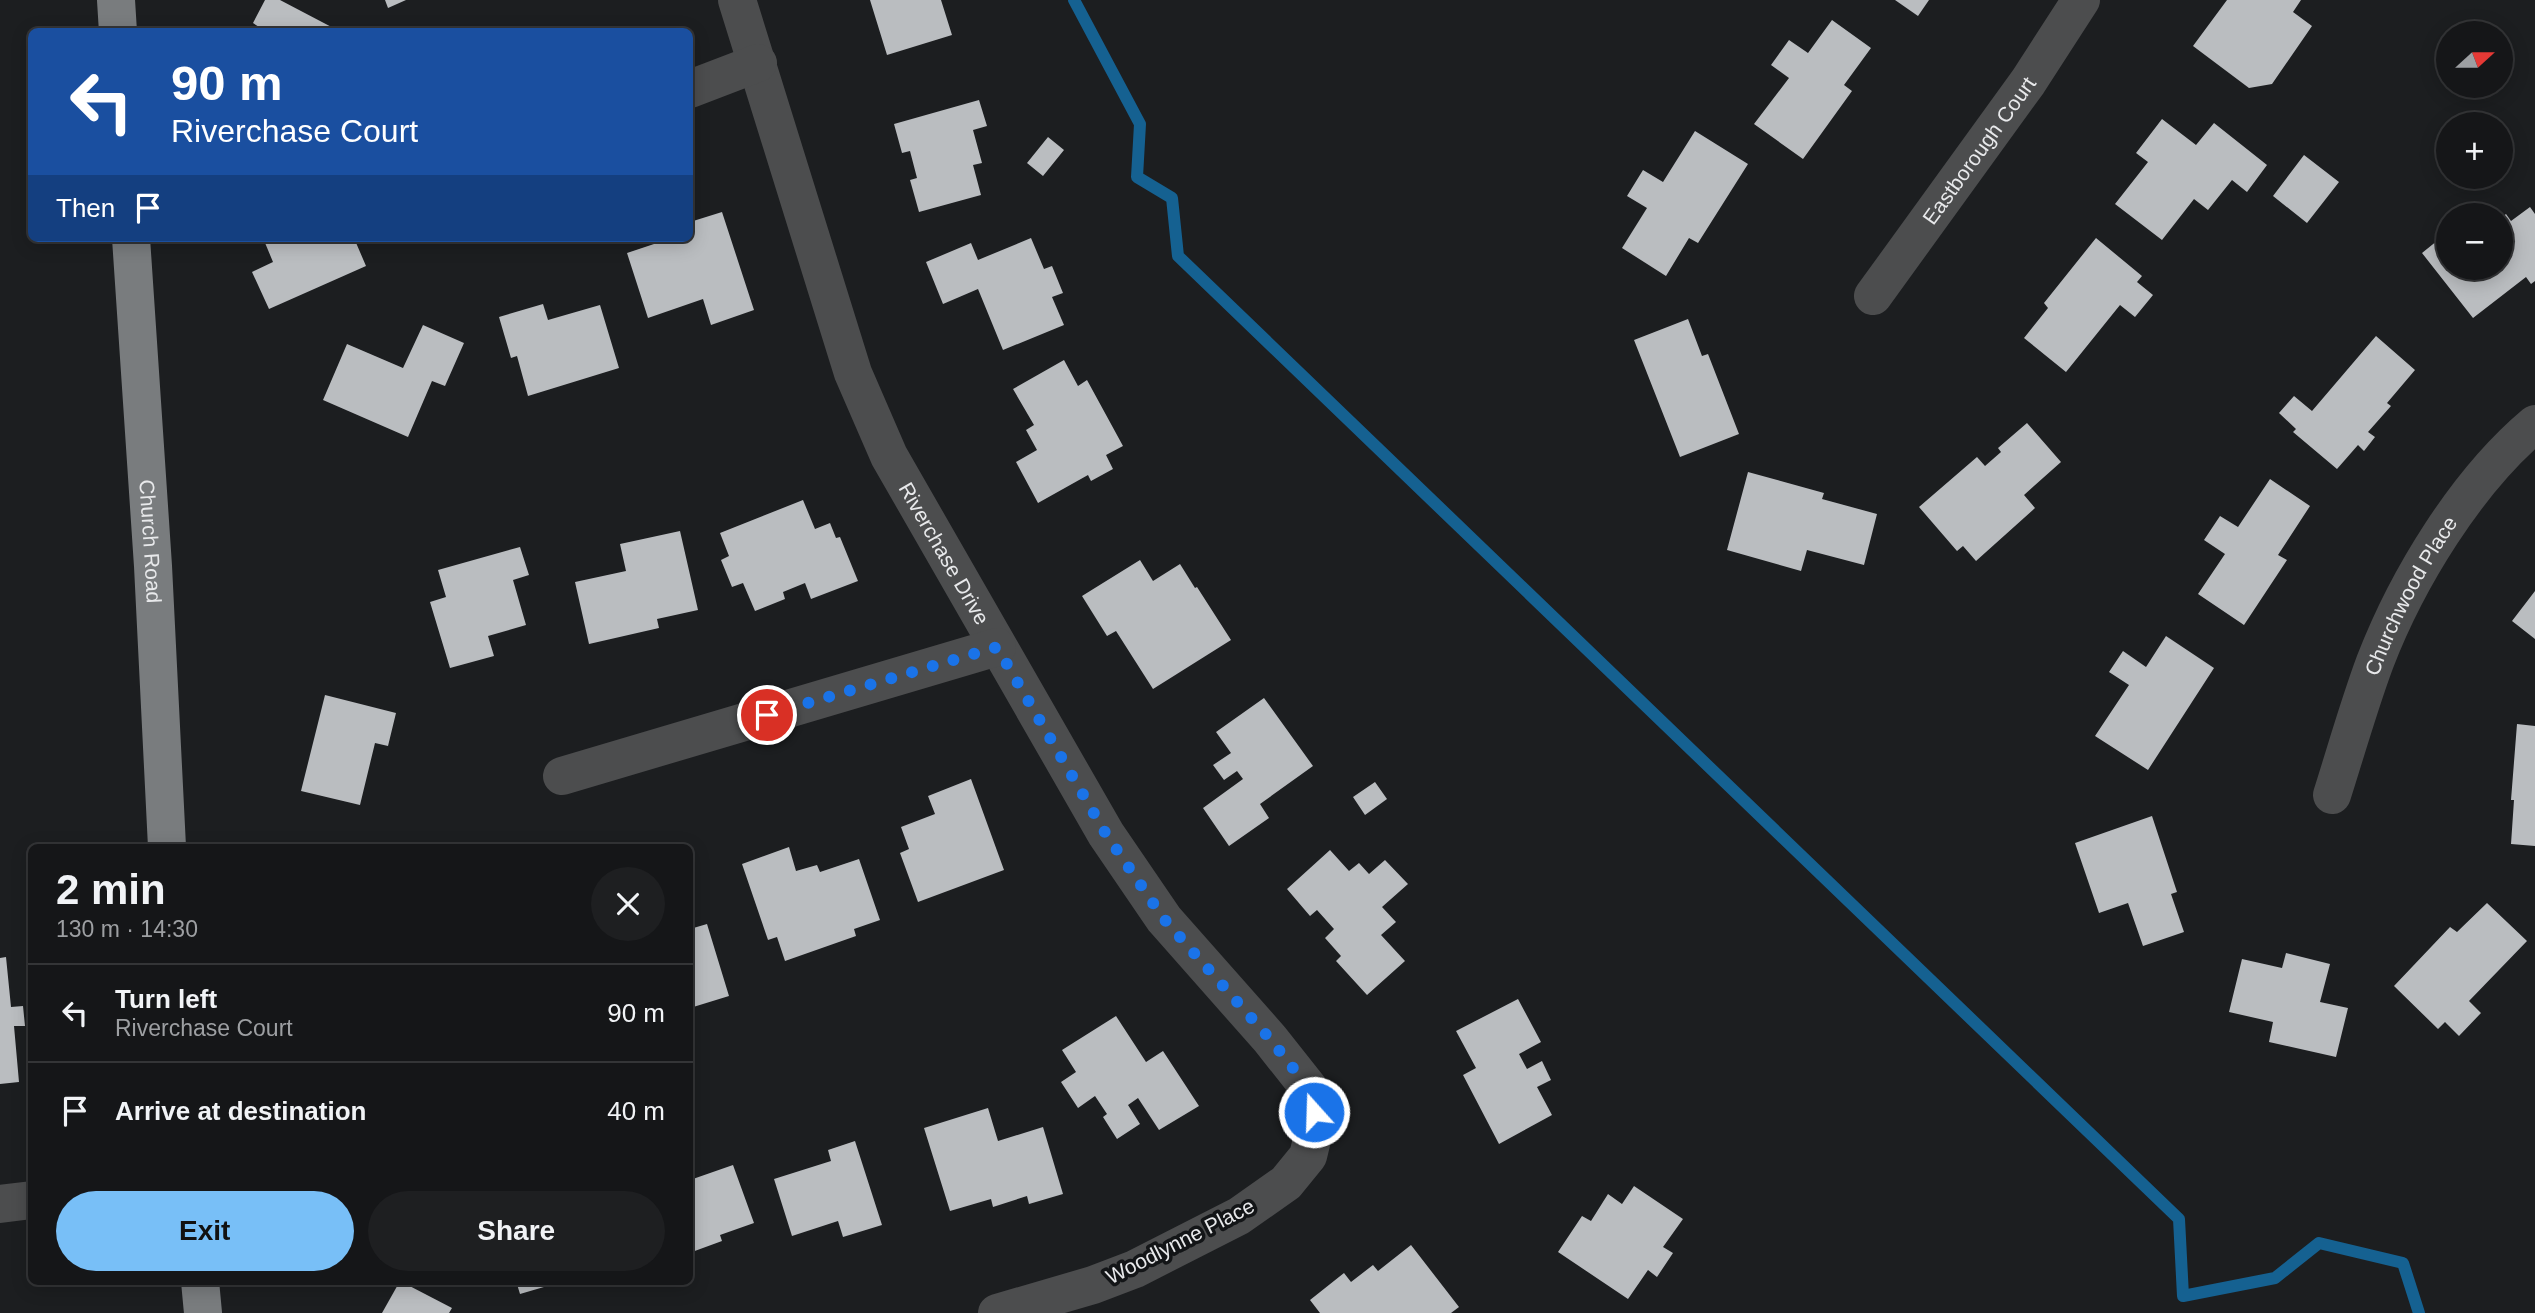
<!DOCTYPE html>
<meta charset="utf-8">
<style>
:root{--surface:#151618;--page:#1e1f21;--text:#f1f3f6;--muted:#9d9fa2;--line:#343537;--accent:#78bff7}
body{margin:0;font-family:Arial,sans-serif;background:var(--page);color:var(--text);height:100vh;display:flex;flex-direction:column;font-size:26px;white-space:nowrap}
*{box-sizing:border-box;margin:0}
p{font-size:23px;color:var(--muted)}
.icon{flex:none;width:38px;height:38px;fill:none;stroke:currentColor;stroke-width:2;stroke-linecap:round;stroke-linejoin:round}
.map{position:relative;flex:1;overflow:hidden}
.drawer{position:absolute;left:28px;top:844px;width:665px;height:441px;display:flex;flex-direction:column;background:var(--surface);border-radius:10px;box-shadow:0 4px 18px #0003,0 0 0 2px var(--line)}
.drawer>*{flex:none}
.top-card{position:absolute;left:28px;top:28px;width:665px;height:214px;border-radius:10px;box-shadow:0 4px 18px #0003,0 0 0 2px var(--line);background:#1a4fa0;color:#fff;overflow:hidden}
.needle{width:46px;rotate:69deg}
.controls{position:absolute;left:2436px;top:21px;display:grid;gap:14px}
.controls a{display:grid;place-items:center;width:77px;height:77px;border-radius:50%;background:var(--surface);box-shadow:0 4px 18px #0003,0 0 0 2px var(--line);font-size:35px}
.pin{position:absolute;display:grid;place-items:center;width:60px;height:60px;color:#fff;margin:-30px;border:4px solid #fff;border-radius:50%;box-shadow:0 2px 7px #0007}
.me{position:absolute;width:77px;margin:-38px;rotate:340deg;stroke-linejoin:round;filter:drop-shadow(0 0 5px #0008)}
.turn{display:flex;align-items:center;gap:24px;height:147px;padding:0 28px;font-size:32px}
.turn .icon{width:91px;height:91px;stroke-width:2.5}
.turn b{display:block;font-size:49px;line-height:60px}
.then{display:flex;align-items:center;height:66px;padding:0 28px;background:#0003;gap:14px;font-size:26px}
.round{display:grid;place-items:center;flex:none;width:74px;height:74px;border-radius:37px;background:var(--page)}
.overview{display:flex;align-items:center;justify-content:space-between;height:119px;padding:0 28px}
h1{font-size:42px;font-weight:600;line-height:52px}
.button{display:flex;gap:14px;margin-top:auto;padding:14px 28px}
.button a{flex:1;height:80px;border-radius:42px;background:var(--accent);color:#111;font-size:28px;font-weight:600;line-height:80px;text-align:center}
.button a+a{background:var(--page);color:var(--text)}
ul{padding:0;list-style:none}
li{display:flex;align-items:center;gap:21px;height:98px;padding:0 28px;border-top:2px solid var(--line)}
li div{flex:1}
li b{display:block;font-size:26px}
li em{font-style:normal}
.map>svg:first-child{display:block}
</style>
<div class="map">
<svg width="2535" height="1313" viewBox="0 0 2535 1313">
<rect width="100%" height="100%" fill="#1c1e20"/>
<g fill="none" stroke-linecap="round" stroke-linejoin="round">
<path stroke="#156191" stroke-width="12" d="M1074 0 1140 124 1137 177 1172 198 1178 256 2179 1219 2183 1296 2275 1278 2319 1243 2403 1263 2419 1313"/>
</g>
<path fill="#babdc0" d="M265 0H280L341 32H257L259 27 253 23Z
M385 0H406L388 8Z
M870 0H941L952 35 887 55Z
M1895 0H1929L1918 16Z
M2227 0H2301L2293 12 2312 26 2272 84 2249 88 2193 46Z
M1832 20 1871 48 1844 85 1852 91 1803 159 1754 124 1789 78 1771 65 1789 40 1808 53Z
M979 100 987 126 973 130 982 163 973 165 981 195 919 212 910 180 917 178 910 151 902 153 894 124Z
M2162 119 2196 145 2214 123 2267 165 2247 192 2232 180 2208 210 2194 199 2162 240 2115 204 2148 162 2136 153Z
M1695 131 1748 164 1698 243 1689 238 1666 276 1622 248 1647 208 1627 196 1643 170 1663 182Z
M1048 137 1064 150 1043 176 1027 163Z
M2304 155 2339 182 2307 223 2273 196Z
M2530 207 2535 214V281L2531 284 2526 277 2473 318 2422 253 2448 232V268H2501V218L2506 214 2511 221Z
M722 212 754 310 711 325 703 299 648 318 627 253 672 238H690V222Z
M263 238H354L366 266 269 309 252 272 273 262Z
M1031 238 1044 269 1052 266 1063 293 1052 297 1064 325 1003 350 978 289 943 304 926 262 971 243 978 260Z
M2096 238 2142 276 2137 282 2153 295 2135 317 2120 305 2066 372 2024 338 2048 308 2044 303Z
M543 304 548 320 600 305 619 368 528 396 517 356 511 358 499 317Z
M1688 319 1702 356 1708 354 1739 434 1680 457 1634 340Z
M423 325 464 343 445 386 432 381 408 437 323 400 347 344 403 368Z
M2376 336 2415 370 2387 403 2391 406 2368 432 2375 437 2364 451 2358 445 2337 469 2293 432 2296 429 2279 413 2294 396 2312 411Z
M1064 360 1078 386 1087 380 1123 446 1106 455 1113 469 1091 481 1088 475 1038 503 1016 462 1037 450 1026 430 1034 425 1013 389Z
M2027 423 2061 462 2024 495 2035 508 1976 561 1963 546 1957 551 1919 507 1977 457 1985 466 2001 452 1998 448Z
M1748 472 1824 493 1822 499 1877 514 1864 565 1807 550 1801 571 1727 550Z
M2270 479 2310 506 2278 555 2287 560 2244 625 2198 594 2225 554 2204 540 2220 516 2238 527Z
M803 500 815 529 830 523 836 538 840 537 858 581 811 599 805 583 783 592 785 599 755 611 743 583 732 587 721 560 729 556 720 533Z
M680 531 698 610 657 619 659 628 589 644 575 582 626 571 620 544Z
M520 547 529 575 513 580 526 625 488 636 494 656 450 668 430 602 446 597 438 570Z
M1140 560 1153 581 1180 564 1195 588 1197 587 1231 640 1153 689 1116 631 1107 636 1082 596Z
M2535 591V639L2512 621Z
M2166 636 2214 668 2148 770 2095 736 2129 685 2109 672 2123 651 2146 667Z
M325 695 396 713 388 746 375 743 360 805 301 791Z
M1264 698 1313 766 1260 804 1269 818 1229 846 1203 808 1243 779 1237 771 1224 780 1213 765 1231 753 1216 732Z
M2517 724 2535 726V846L2511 844 2514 800H2511Z
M971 779 1004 870 918 902 900 853 909 849 901 827 935 814 928 796Z
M1375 782 1387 799 1365 815 1353 797Z
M2152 816 2177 892 2171 894 2184 932 2143 946 2128 903 2099 913 2075 843Z
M789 847 796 871 817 865 820 872 859 859 880 920 854 929 856 936 785 961 777 937 768 940 742 864Z
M1330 850 1349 871 1359 863 1369 874 1385 860 1408 884 1382 907 1396 922 1381 935 1405 961 1367 995 1336 961 1341 956 1325 938 1334 929 1317 910 1310 916 1287 889Z
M2487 903 2527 941 2469 1001 2481 1013 2459 1036 2445 1022 2438 1029 2394 986 2450 927 2457 932Z
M707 924 729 996 690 1008V929Z
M2286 953 2330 964 2320 1002 2348 1008 2336 1057 2269 1042 2273 1022 2229 1012 2242 959 2282 968Z
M6 957 11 1007 23 1006 25 1026H14L19 1082 0 1084V958Z
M1518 999 1541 1042 1519 1054 1527 1069 1542 1061 1551 1080 1537 1087 1552 1115 1499 1144 1463 1075 1476 1068 1456 1031Z
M1116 1016 1146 1062 1163 1051 1199 1106 1159 1130 1138 1098 1128 1105 1140 1124 1117 1139 1103 1117 1107 1114 1095 1096 1078 1108 1061 1082 1076 1072 1062 1050Z
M988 1108 998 1141 1043 1127 1063 1194 1029 1204 1027 1196 993 1207 991 1199 950 1211 924 1128Z
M855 1141 882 1225 843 1237 838 1221 792 1236 774 1179 831 1161 828 1150Z
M733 1165 754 1223 720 1235 722 1241 692 1252 690 1246V1180Z
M1634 1186 1683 1219 1663 1247 1673 1253 1657 1277 1648 1270 1628 1299 1558 1252 1582 1216 1591 1221 1608 1194 1622 1204Z
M1411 1245 1459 1307 1451 1313H1320L1310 1300 1344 1273 1351 1282 1373 1265 1378 1271Z
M400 1281 452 1308 449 1313H382Z
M516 1281H561V1282L520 1294Z"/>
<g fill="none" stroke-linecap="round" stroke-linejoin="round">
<g stroke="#4c4d4e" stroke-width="38">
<path id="s1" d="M737 0 853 373 889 456 1106 834 1164 919 1270 1039 1308 1087 1313 1102 1315 1127 1308 1156 1286 1183 1239 1216 1135 1269 1093 1285 997 1313"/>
<path d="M690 89 758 63"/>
<path id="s2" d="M1873 296 2028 82 2081 0"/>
<path d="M562 776 997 647"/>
<path id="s3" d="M2332 795C2346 751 2359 705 2375 662 2407 579 2466 482 2535 424"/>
<path d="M0 1204 32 1200"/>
</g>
<g stroke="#797c7e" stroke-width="38">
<path d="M116 0 118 32"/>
<path id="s4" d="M131 238 153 566 167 847"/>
<path d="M200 1281 203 1313"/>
</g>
</g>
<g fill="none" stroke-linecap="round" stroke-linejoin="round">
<path stroke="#1a73e8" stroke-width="12" stroke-dasharray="0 21.6" d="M767 715 997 647 1106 834 1164 919 1270 1039 1308 1087 1314 1112"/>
</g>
<g text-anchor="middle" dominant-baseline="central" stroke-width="7" stroke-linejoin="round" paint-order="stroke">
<g font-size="21" fill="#e8e9eb" stroke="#131517">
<text stroke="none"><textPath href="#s2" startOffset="180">Eastborough Court</textPath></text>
<text stroke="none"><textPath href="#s4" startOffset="304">Church Road</textPath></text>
<text stroke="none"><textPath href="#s1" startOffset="593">Riverchase Drive</textPath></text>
<text stroke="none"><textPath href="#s3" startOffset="215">Churchwood Place</textPath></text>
<text transform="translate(1180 1241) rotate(-27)">Woodlynne Place</text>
</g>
</g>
</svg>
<div class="controls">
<a><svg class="needle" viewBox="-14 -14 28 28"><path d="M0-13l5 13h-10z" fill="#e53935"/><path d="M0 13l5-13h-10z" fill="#9d9fa2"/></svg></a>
<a>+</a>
<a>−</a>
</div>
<div class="pin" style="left:767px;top:715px;background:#d93025"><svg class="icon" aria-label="arrive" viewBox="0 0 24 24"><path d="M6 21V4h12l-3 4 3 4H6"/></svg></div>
<svg class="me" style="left:1314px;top:1112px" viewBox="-20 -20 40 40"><circle r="17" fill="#1a73e8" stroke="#fff" stroke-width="3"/><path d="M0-11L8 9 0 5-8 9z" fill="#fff"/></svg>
<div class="top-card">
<div class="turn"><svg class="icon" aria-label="left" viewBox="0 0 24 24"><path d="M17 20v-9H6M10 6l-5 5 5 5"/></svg><div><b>90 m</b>Riverchase Court</div></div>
<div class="then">Then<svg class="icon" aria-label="arrive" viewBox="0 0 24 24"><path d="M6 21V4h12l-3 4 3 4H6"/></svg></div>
</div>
<section class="drawer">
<div class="overview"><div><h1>2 min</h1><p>130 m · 14:30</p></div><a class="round"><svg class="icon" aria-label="close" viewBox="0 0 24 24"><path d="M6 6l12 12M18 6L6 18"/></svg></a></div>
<ul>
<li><svg class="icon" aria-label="left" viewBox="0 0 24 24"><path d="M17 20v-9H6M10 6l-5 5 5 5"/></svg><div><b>Turn left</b><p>Riverchase Court</p></div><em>90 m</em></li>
<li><svg class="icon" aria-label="arrive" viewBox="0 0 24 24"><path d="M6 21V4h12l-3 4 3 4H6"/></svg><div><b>Arrive at destination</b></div><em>40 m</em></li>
</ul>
<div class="button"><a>Exit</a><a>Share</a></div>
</section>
</div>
